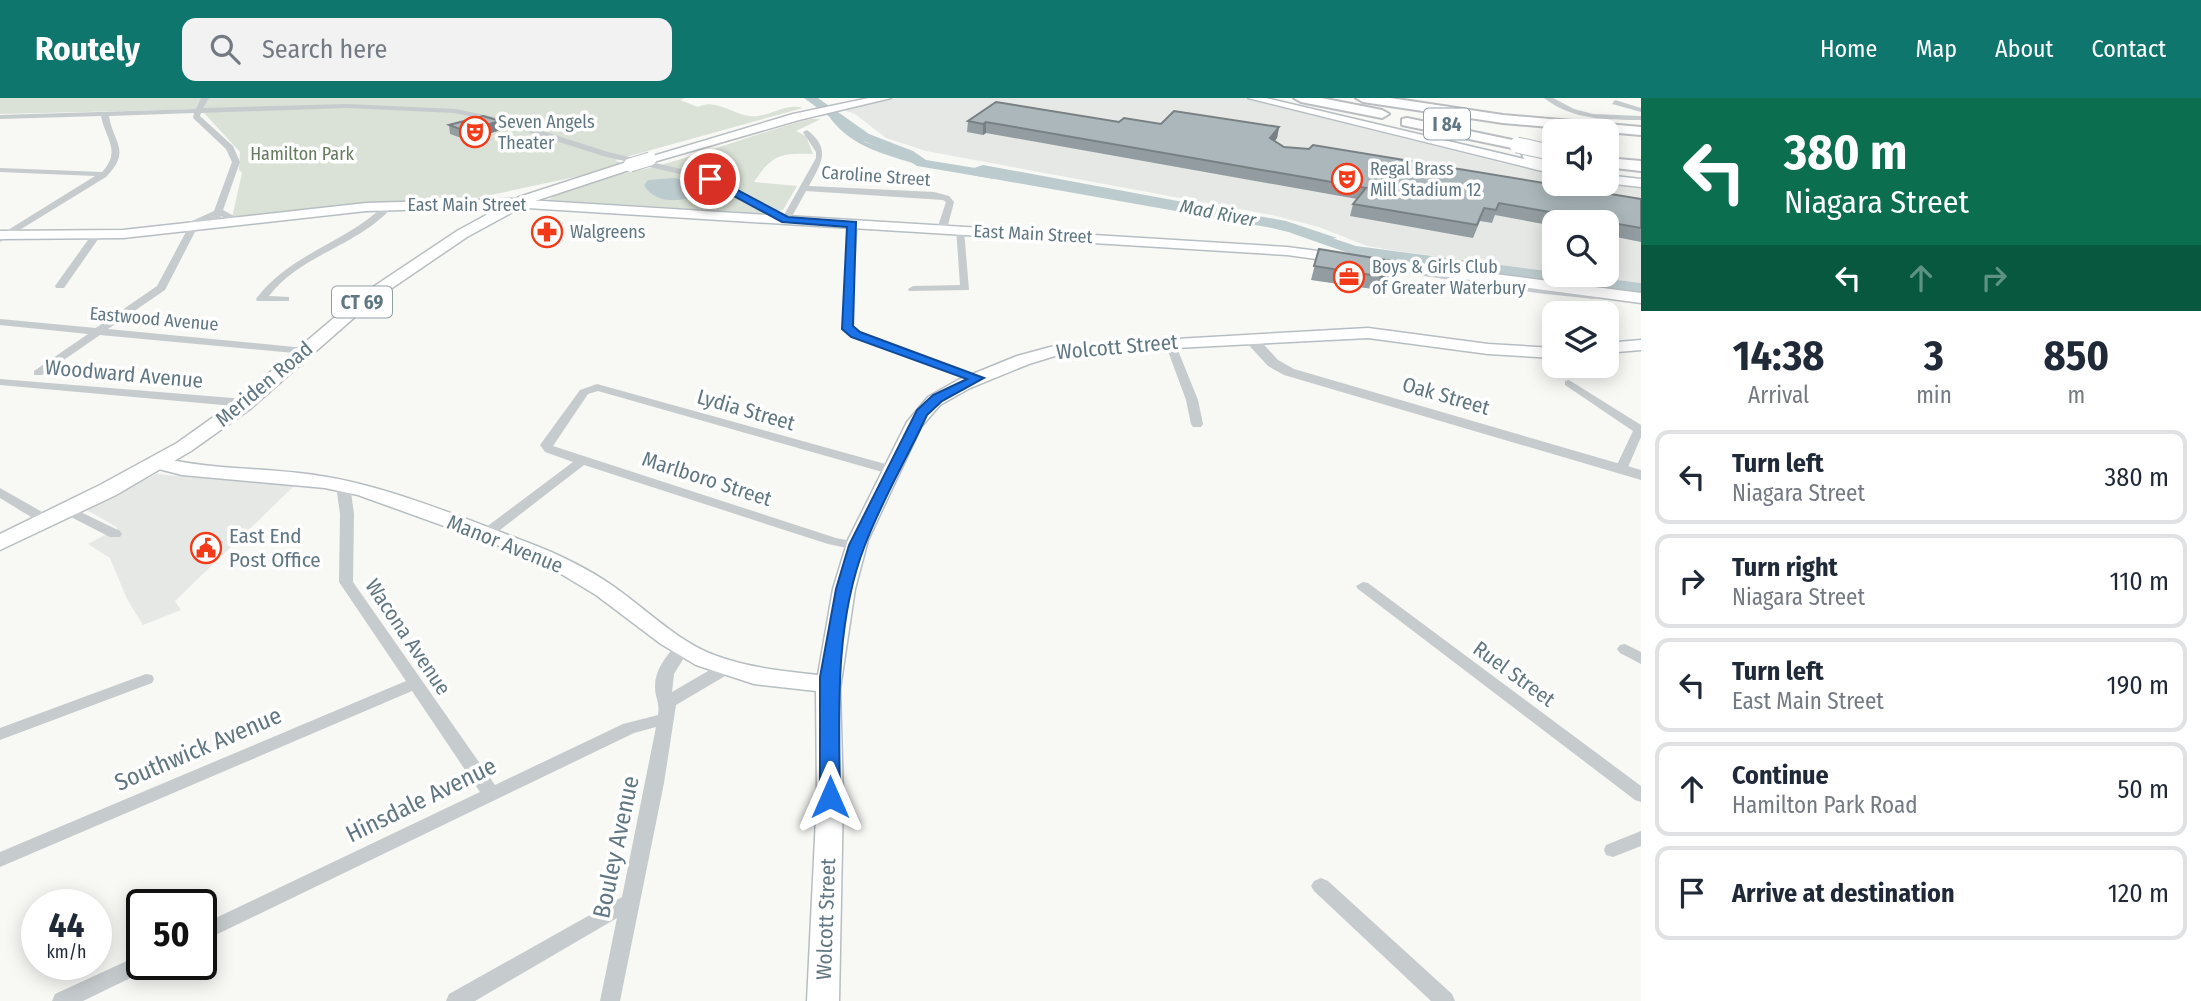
<!DOCTYPE html>
<style>
:root{--surface:#fff;--page:#f2f2f3;--text:#1f2937;--muted:#747a83;--line:#e0e1e3;--accent:#0f766e}
body{margin:0;font-family:"Fira Sans Condensed",sans-serif;background:var(--page);color:var(--text);height:100vh;display:flex;flex-direction:column;font-size:26px;white-space:nowrap}
*{box-sizing:border-box;margin:0}
p{font-size:23px;color:var(--muted)}
.icon{flex:none;width:38px;height:38px;fill:none;stroke:currentColor;stroke-width:2;stroke-linecap:round;stroke-linejoin:round}
.map{position:relative;flex:1;overflow:hidden}
.drawer{display:flex;flex-direction:column;background:var(--surface);width:560px}
.drawer>*{flex:none}
.guide{background:#0b6e4f;color:#fff;overflow:hidden}
.tools{position:absolute;left:1542px;top:21px;display:grid;gap:14px}
.tools a{display:grid;place-items:center;width:77px;height:77px;border-radius:14px;background:var(--surface);box-shadow:0 4px 18px #0003;font-size:35px}
.speed{position:absolute;left:21px;top:791px;display:flex;gap:14px;font-size:35px;font-weight:700;text-align:center}
.speed>*{display:grid;place-content:center;width:91px;height:91px;border-radius:50%;background:var(--surface);box-shadow:0 4px 18px #0003;line-height:1}
.speed small{font-size:18px;font-weight:400}
.speed .limit{border:4px solid #111;border-radius:10px;background:#fff;color:#111}
.pin{position:absolute;display:grid;place-items:center;width:60px;height:60px;color:#fff;margin:-30px;border:4px solid #fff;border-radius:50%;box-shadow:0 2px 7px #0007}
.me{position:absolute;width:77px;margin:-38px;rotate:0deg;stroke-linejoin:round;filter:drop-shadow(0 0 5px #0008)}
.turn{display:flex;align-items:center;gap:24px;height:147px;padding:0 28px;font-size:32px}
.turn .icon{width:91px;height:91px;stroke-width:2.5}
.turn b{display:block;font-size:49px;line-height:60px}
.lanes{display:flex;align-items:center;height:66px;padding:0 28px;background:#0003;justify-content:center;gap:35px;direction:ltr}
.lanes .off{opacity:.35}
.eta{display:flex;justify-content:space-evenly;align-items:center;height:119px;text-align:center}
.eta b{font-size:42px;font-weight:700;line-height:49px}
ul{padding:0;list-style:none}
li{display:flex;align-items:center;gap:21px;height:94px;margin:0 14px 10px;padding:0 14px;border:4px solid var(--line);border-radius:14px}
li div{flex:1}
li b{display:block;font-size:26px}
li em{font-style:normal}
header{display:flex;align-items:center;gap:42px;box-sizing:border-box;height:98px;padding:0 35px;background:var(--accent);color:#fff}
header strong{font-size:33px}
nav{display:flex;gap:38px;margin-inline-start:auto;font-size:24px}
.search{width:490px;height:63px;background:var(--page);display:flex;align-items:center;gap:18px;box-sizing:border-box;padding:0 24px;border-radius:14px;color:var(--muted);font-size:26px}
main{display:flex;flex:1;min-height:0}
.map>svg:first-child{display:block}
</style>
<header>
<strong>Routely</strong>
<div class="search"><svg class="icon" aria-label="search" viewBox="0 0 24 24"><circle cx="10" cy="10" r="6"/><path d="M15 15l6 6"/></svg>Search here</div>
<nav><a>Home</a><a>Map</a><a>About</a><a>Contact</a></nav>
</header>
<main>
<div class="map">
<svg width="1641" height="903" viewBox="0 0 1641 903">
<rect width="100%" height="100%" fill="#f8f8f5"/>
<path fill="#e6e8e6" d="M896 0H1243L1506 66 1554 75V86H1606L1607 83 1641 88V185L1576 177H1606V124H1554V174L1391 152 1367 148 1319 129 1272 117 926 53 886 40 855 16 838 10Z
M156 376 294 388 175 503 181 512 143 527 127 501 110 460 88 446 118 430 87 412Z"/>
<path fill="#dae1d6" d="M0 0H685L680 2 698 9C714 0 731 15 749 18 768 21 784 4 803 10L615 62 621 65 584 77 477 100 332 108 232 120 242 75 239 72 240 54 204 15 206 11 0 16Z
M811 21H821L796 33 806 38 813 56C780 55 773 56 754 84L797 88 783 112 758 115 548 102C579 79 625 77 661 67 712 53 760 34 811 21Z"/>
<path fill="#bccbce" d="M983 67 1286 123 1337 140 1321 142 1272 130 972 77 965 73Z
M675 80 702 88 705 92C689 105 655 108 644 87L648 82Z"/>
<g fill="none" stroke-linecap="round" stroke-linejoin="round">
<path fill="#bccbce" fill-rule="evenodd" d="M833 15H839L838 20 845 29 865 44 926 65 919 67C885 56 853 50 830 20Z"/>
<path fill="#bccbce" fill-rule="evenodd" d="M804 0H818L869 36 913 53 926 62 994 73 1001 77 994 81 917 68 903 59 861 42Z
M1296 128 1356 148 1554 174V177H1577L1641 185V195L1354 157 1291 135 1289 132Z"/>
<g stroke="#b7bec2" stroke-width="3">
<path id="secondary" d="M1248 0H1266L1554 68V76Z
M1606 77 1641 81V89L1606 85Z
M511 101 1287 149 1641 195V205L1287 157 511 109 366 113 123 140 0 141V133L123 132 366 105Z
M1368 230 1488 246 1554 250V260L1488 256 1368 240 1080 255 1055 258 1029 266 970 290 940 307 921 329 868 442 855 491 840 591 843 699 839 903H807L817 699 816 593 754 586 696 567 661 546 596 497 558 474 516 454 358 397 325 390 182 377 151 369 148 365 158 359C213 373 271 369 327 379 392 390 466 421 529 445 558 456 587 470 613 488 646 511 677 543 714 557 748 570 783 573 818 577L833 491 848 442 907 324 928 299 958 282 1017 258 1054 248Z
M1641 242V252L1606 255V245Z"/>
</g>
<g stroke="#b8bec1" stroke-width="3">
<path id="primary" d="M869 0H891L799 22 650 65 643 61 793 16Z
M630 63 635 64V70L529 105 467 139 373 203 250 311 191 353 116 397 0 452V436L100 387 177 345 236 303 361 197 457 133 519 99Z"/>
</g>
<g stroke="#babec1" stroke-width="4">
<path id="motorway" d="M1294 0H1321L1382 12 1389 16 1382 20 1301 4Z
M1356 0H1390L1503 17 1641 29V37L1503 25 1363 4Z
M1407 20 1517 43 1524 47 1517 51 1402 27V21Z
M1534 47 1541 51 1536 56 1554 66 1551 69H1541L1524 61 1521 53Z
M1606 60 1641 63V73L1606 69Z"/>
</g>
<path fill="#c6cbce" fill-rule="evenodd" d="M201 0H209L203 10 347 6 455 11 505 21 608 54 707 77 784 117 816 60V54L803 34 807 32C832 51 821 65 809 88L934 94 949 98 954 104 947 131 942 134 937 131 946 104 943 102 806 93 790 122 786 125 701 81 603 58 500 25 455 15 347 10 201 15 200 18 233 48 240 64 223 112 234 118 255 122C246 128 230 123 221 118L216 129H210L211 121 195 128 197 130 165 192 108 231 305 250 310 253 305 256 100 237 42 277H34V273L88 236 0 227V221L96 230 157 188 187 132 183 131V127L214 113 232 64 226 51 193 20 194 15 109 18C113 45 132 52 106 79L0 144V137L95 78 0 74V70L102 74C122 53 105 40 101 18L0 21V17L196 11Z
M1544 0H1553L1574 11 1593 16 1641 18V22C1607 22 1572 22 1544 0Z
M1615 2 1641 10V14L1612 6Z
M386 106 393 108C359 148 301 156 269 198L289 199V203H257L256 201C289 156 346 145 386 106Z
M850 124 858 126 852 228 859 234 982 278V282H974L851 238 843 231Z
M956 130 964 132 969 192 909 193 908 191 913 188 960 187Z
M93 135 101 137 64 190H56L55 188Z
M1374 165 1537 189 1594 195 1608 192 1613 195 1594 201 1537 195 1371 170 1369 168Z
M1170 242 1175 245 1198 302 1203 326 1201 329H1193L1191 326 1186 302 1165 245Z
M0 281 245 301 251 305 245 309 0 287Z
M1569 282 1641 327V339L1626 374 1621 375 1615 371 1633 333 1565 287V283Z
M597 286 896 369 897 372 896 375H886L598 293 588 296 553 348 836 440 861 445 863 448 856 452 828 446 584 367 491 439H481L479 436 481 433 573 364 545 354 540 347 580 292Z
M343 383 350 387 354 416 353 484 495 687 623 626 658 617C660 603 655 601 655 588 655 572 666 558 677 546H687L690 550 674 576 672 594 720 566H732L734 570 732 574 676 607 664 685 620 903H600L617 820 475 903H446L449 896 622 799 656 629 634 635 201 844V827L480 694 412 593 0 769V754L406 583 339 484 340 416 336 387Z
M0 390 51 419 53 422 51 425H41L0 400Z
M68 408 120 433 122 436 120 439H110L63 415 61 412Z
M1363 484 1368 485 1641 688V704L1635 702 1358 491 1356 488Z
M1625 546 1641 554V566L1620 555 1617 551 1620 547Z
M146 576 152 577 154 581 152 585 0 642V630Z
M1641 733V748L1613 759 1606 757 1604 752 1606 747Z
M1321 780 1328 783 1452 896 1455 903H1431L1314 793 1311 788 1314 783Z
M142 856V866H152L149 871 83 903H52L55 896Z"/>
<path fill="#c6cbce" fill-rule="evenodd" d="M1250 236 1255 237 1278 262 1294 271 1641 372V382L1284 277 1268 268 1245 243 1243 240Z"/>
<use href="#secondary" fill="#fff" fill-rule="evenodd"/>
<use href="#primary" fill="#fff" fill-rule="evenodd"/>
<use href="#motorway" fill="#fff" fill-rule="evenodd"/>
<g stroke="#b8bec1" stroke-width="15" stroke-linecap="butt">
<path id="primary-bridge" d="M630 67 650 61"/>
</g>
<g stroke="#babec1" stroke-width="17" stroke-linecap="butt">
<path id="motorway-bridge" d="M1517 47 1549 54"/>
</g>
<use href="#primary-bridge" stroke="#fff" stroke-width="13"/>
<use href="#motorway-bridge" stroke="#fff" stroke-width="15"/>
</g>
<path fill="#939da1" d="M500 23 501 32 467 42 450 36 449 27Z
M968 23 1119 24 1279 29 1277 40 1274 43 1284 49 1641 101V144L1606 137V124H1554V128L1495 117 1492 125 1480 123 1473 140 1350 118 1353 106 1357 101 986 35 983 37 967 34Z
M1319 151 1390 180 1386 193 1311 182Z"/>
<path fill="#788083" d="M500 23 501 32 467 42 465 33Z
M986 24V35L983 37V26Z
M1279 29 1277 40 1268 52 1270 40Z"/>
<path fill="#abb7bb" stroke="#788083" stroke-width="2" d="M996 4 1119 24 1124 20 1161 26 1174 13 1279 29 1270 40 1284 49 1309 51 1313 47 1641 101V130L1499 105 1496 112 1484 110 1477 127 1353 106 1366 90 986 24 983 26 968 23Z
M483 18 500 23 465 33 449 27Z
M1319 151 1392 163 1390 180 1314 168Z"/>
<path fill="#1a73e8" stroke="#114b97" stroke-width="2" d="M706 79H713L788 119 856 124 853 228 860 234 984 280 942 303 927 317C907 360 882 402 865 447 834 526 839 617 840 699L837 705 830 707 823 705 820 699V579L836 491 849 447 917 312 933 297 967 281 851 239 842 231 847 129 782 124 706 83Z"/>
<defs>
<g id="theatre-ring" transform="scale(1.575)"><circle r="9.5" fill="#fff" stroke="#f43b19" stroke-width="1.5"/><path d="M-5-5.5Q0-4 5-5.5V0Q5 5 0 6Q-5 5-5 0ZM-3.3-2.5H-1v1.5H-3.3ZM1-2.5H3.3v1.5H1ZM-2.8 1Q0 5.5 2.8 1Z" fill="#f43b19"/></g>
<g id="pharmacy-ring" transform="scale(1.575)"><circle r="9.5" fill="#fff" stroke="#f43b19" stroke-width="1.5"/><path d="M-2-6h4v4h4v4h-4v4h-4v-4h-4v-4h4Z" fill="#f43b19"/></g>
<g id="office-ring" transform="scale(1.575)"><circle r="9.5" fill="#fff" stroke="#f43b19" stroke-width="1.5"/><path d="M-6-3h4V-5.5h4V-3h4V5H-6ZM-1-4.5V-3h2v-1.5ZM-6 0V1H6V0Z" fill="#f43b19"/></g>
<g id="civic-ring" transform="scale(1.575)"><circle r="9.5" fill="#fff" stroke="#f43b19" stroke-width="1.5"/><path d="M-.6-6.5H3V-4.5H.6V-3L4-1V1h2V6H-6V1h2V-1L-.6-3ZM-1.2 2.5V6h2.4V2.5Z" fill="#f43b19"/></g>
</defs>
<g fill-rule="evenodd">
<use href="#theatre-ring" x="475" y="34"/>
<use href="#theatre-ring" x="1347" y="81"/>
<use href="#pharmacy-ring" x="547" y="134"/>
<use href="#office-ring" x="1349" y="179"/>
<use href="#civic-ring" x="206" y="450"/>
</g>
<g text-anchor="middle" dominant-baseline="central" stroke-width="7" stroke-linejoin="round" paint-order="stroke">
<g font-size="18" fill="#607783" stroke="#fff" text-anchor="start">
<text x="498" y="24">Seven Angels<tspan x="498" dy="21">Theater</tspan></text>
<text x="1370" y="71">Regal Brass<tspan x="1370" dy="21">Mill Stadium 12</tspan></text>
<text x="570" y="134">Walgreens</text>
<text x="1372" y="169">Boys &amp; Girls Club<tspan x="1372" dy="21">of Greater Waterbury</tspan></text>
</g>
<g font-size="18" fill="#667a60" stroke="#fff">
<text x="302" y="56">Hamilton Park</text>
</g>
<g font-size="18" fill="#607783" stroke="#fff">
<text transform="translate(876 78) rotate(4)">Caroline Street</text>
<text x="467" y="107">East Main Street</text>
<text transform="translate(1033 136) rotate(3)">East Main Street</text>
<text transform="translate(154 221) rotate(5)">Eastwood Avenue</text>
</g>
<g fill="#fff" stroke="#90a0a8" stroke-width="2">
<rect x="1424" y="10.5" width="46" height="31" rx="5"/>
<rect x="332" y="188.5" width="60" height="31" rx="5"/>
</g>
<g font-size="19" font-weight="bold" fill="#607783">
<text x="1447" y="26">I 84</text>
<text x="362" y="204">CT 69</text>
</g>
<g font-size="19" font-style="italic" fill="#5b777e" stroke="#fff">
<text transform="translate(1218 115) rotate(11)">Mad River</text>
</g>
<g font-size="21" fill="#607783" stroke="#fff">
<text transform="translate(1117 249) rotate(-5)">Wolcott Street</text>
<text transform="translate(124 276) rotate(5)">Woodward Avenue</text>
<text transform="translate(264 286) rotate(-40)">Meriden Road</text>
<text transform="translate(1446 298) rotate(16)">Oak Street</text>
<text transform="translate(746 312) rotate(16)">Lydia Street</text>
<text transform="translate(707 381) rotate(18)">Marlboro Street</text>
<text transform="translate(505 446) rotate(22)">Manor Avenue</text>
<text transform="translate(408 539) rotate(56)">Wacona Avenue</text>
<text transform="translate(1514 576) rotate(36)">Ruel Street</text>
<text transform="translate(826 821) rotate(-88)">Wolcott Street</text>
</g>
<g font-size="21" fill="#607783" stroke="#fff" text-anchor="start">
<text x="229" y="438">East End<tspan x="229" dy="24">Post Office</tspan></text>
</g>
<g font-size="24" fill="#607783" stroke="#fff">
<text transform="translate(198 651) rotate(-23)">Southwick Avenue</text>
<text transform="translate(421 702) rotate(-26)">Hinsdale Avenue</text>
<text transform="translate(616 749) rotate(-78)">Bouley Avenue</text>
</g>
</g>
</svg>
<div class="tools">
<a><svg class="icon" aria-label="sound" viewBox="0 0 24 24"><path d="M4 9h4l5-4v14l-5-4H4zM17 9q2 3 0 6"/></svg></a>
<a><svg class="icon" aria-label="search" viewBox="0 0 24 24"><circle cx="10" cy="10" r="6"/><path d="M15 15l6 6"/></svg></a>
<a><svg class="icon" aria-label="layers" viewBox="0 0 24 24"><path d="M12 4l9 5-9 5-9-5zM3 14l9 5 9-5"/></svg></a>
</div>
<div class="speed"><div>44<small>km/h</small></div><div class="limit">50</div></div>
<div class="pin" style="left:710px;top:81px;background:#d93025"><svg class="icon" aria-label="arrive" viewBox="0 0 24 24"><path d="M6 21V4h12l-3 4 3 4H6"/></svg></div>
<svg class="me" style="left:830px;top:699px" viewBox="-20 -20 40 40"><path d="M0-17L14 15 0 8-14 15z" fill="#1a73e8" stroke="#fff" stroke-width="4"/></svg>
</div>
<section class="drawer">
<div class="guide">
<div class="turn"><svg class="icon" aria-label="left" viewBox="0 0 24 24"><path d="M17 20v-9H6M10 6l-5 5 5 5"/></svg><div><b>380 m</b>Niagara Street</div></div>
<div class="lanes"><svg class="icon" aria-label="left" viewBox="0 0 24 24"><path d="M17 20v-9H6M10 6l-5 5 5 5"/></svg><svg class="icon off" aria-label="ahead" viewBox="0 0 24 24"><path d="M12 20V5M6 11l6-6 6 6"/></svg><svg class="icon off" aria-label="right" viewBox="0 0 24 24"><path d="M7 20v-9h11M14 6l5 5-5 5"/></svg></div>
</div>
<div class="eta">
<div><b>14:38</b><p>Arrival</p></div>
<div><b>3</b><p>min</p></div>
<div><b>850</b><p>m</p></div>
</div>
<ul>
<li><svg class="icon" aria-label="left" viewBox="0 0 24 24"><path d="M17 20v-9H6M10 6l-5 5 5 5"/></svg><div><b>Turn left</b><p>Niagara Street</p></div><em>380 m</em></li>
<li><svg class="icon" aria-label="right" viewBox="0 0 24 24"><path d="M7 20v-9h11M14 6l5 5-5 5"/></svg><div><b>Turn right</b><p>Niagara Street</p></div><em>110 m</em></li>
<li><svg class="icon" aria-label="left" viewBox="0 0 24 24"><path d="M17 20v-9H6M10 6l-5 5 5 5"/></svg><div><b>Turn left</b><p>East Main Street</p></div><em>190 m</em></li>
<li><svg class="icon" aria-label="ahead" viewBox="0 0 24 24"><path d="M12 20V5M6 11l6-6 6 6"/></svg><div><b>Continue</b><p>Hamilton Park Road</p></div><em>50 m</em></li>
<li><svg class="icon" aria-label="arrive" viewBox="0 0 24 24"><path d="M6 21V4h12l-3 4 3 4H6"/></svg><div><b>Arrive at destination</b></div><em>120 m</em></li>
</ul>
</section>
</main>
